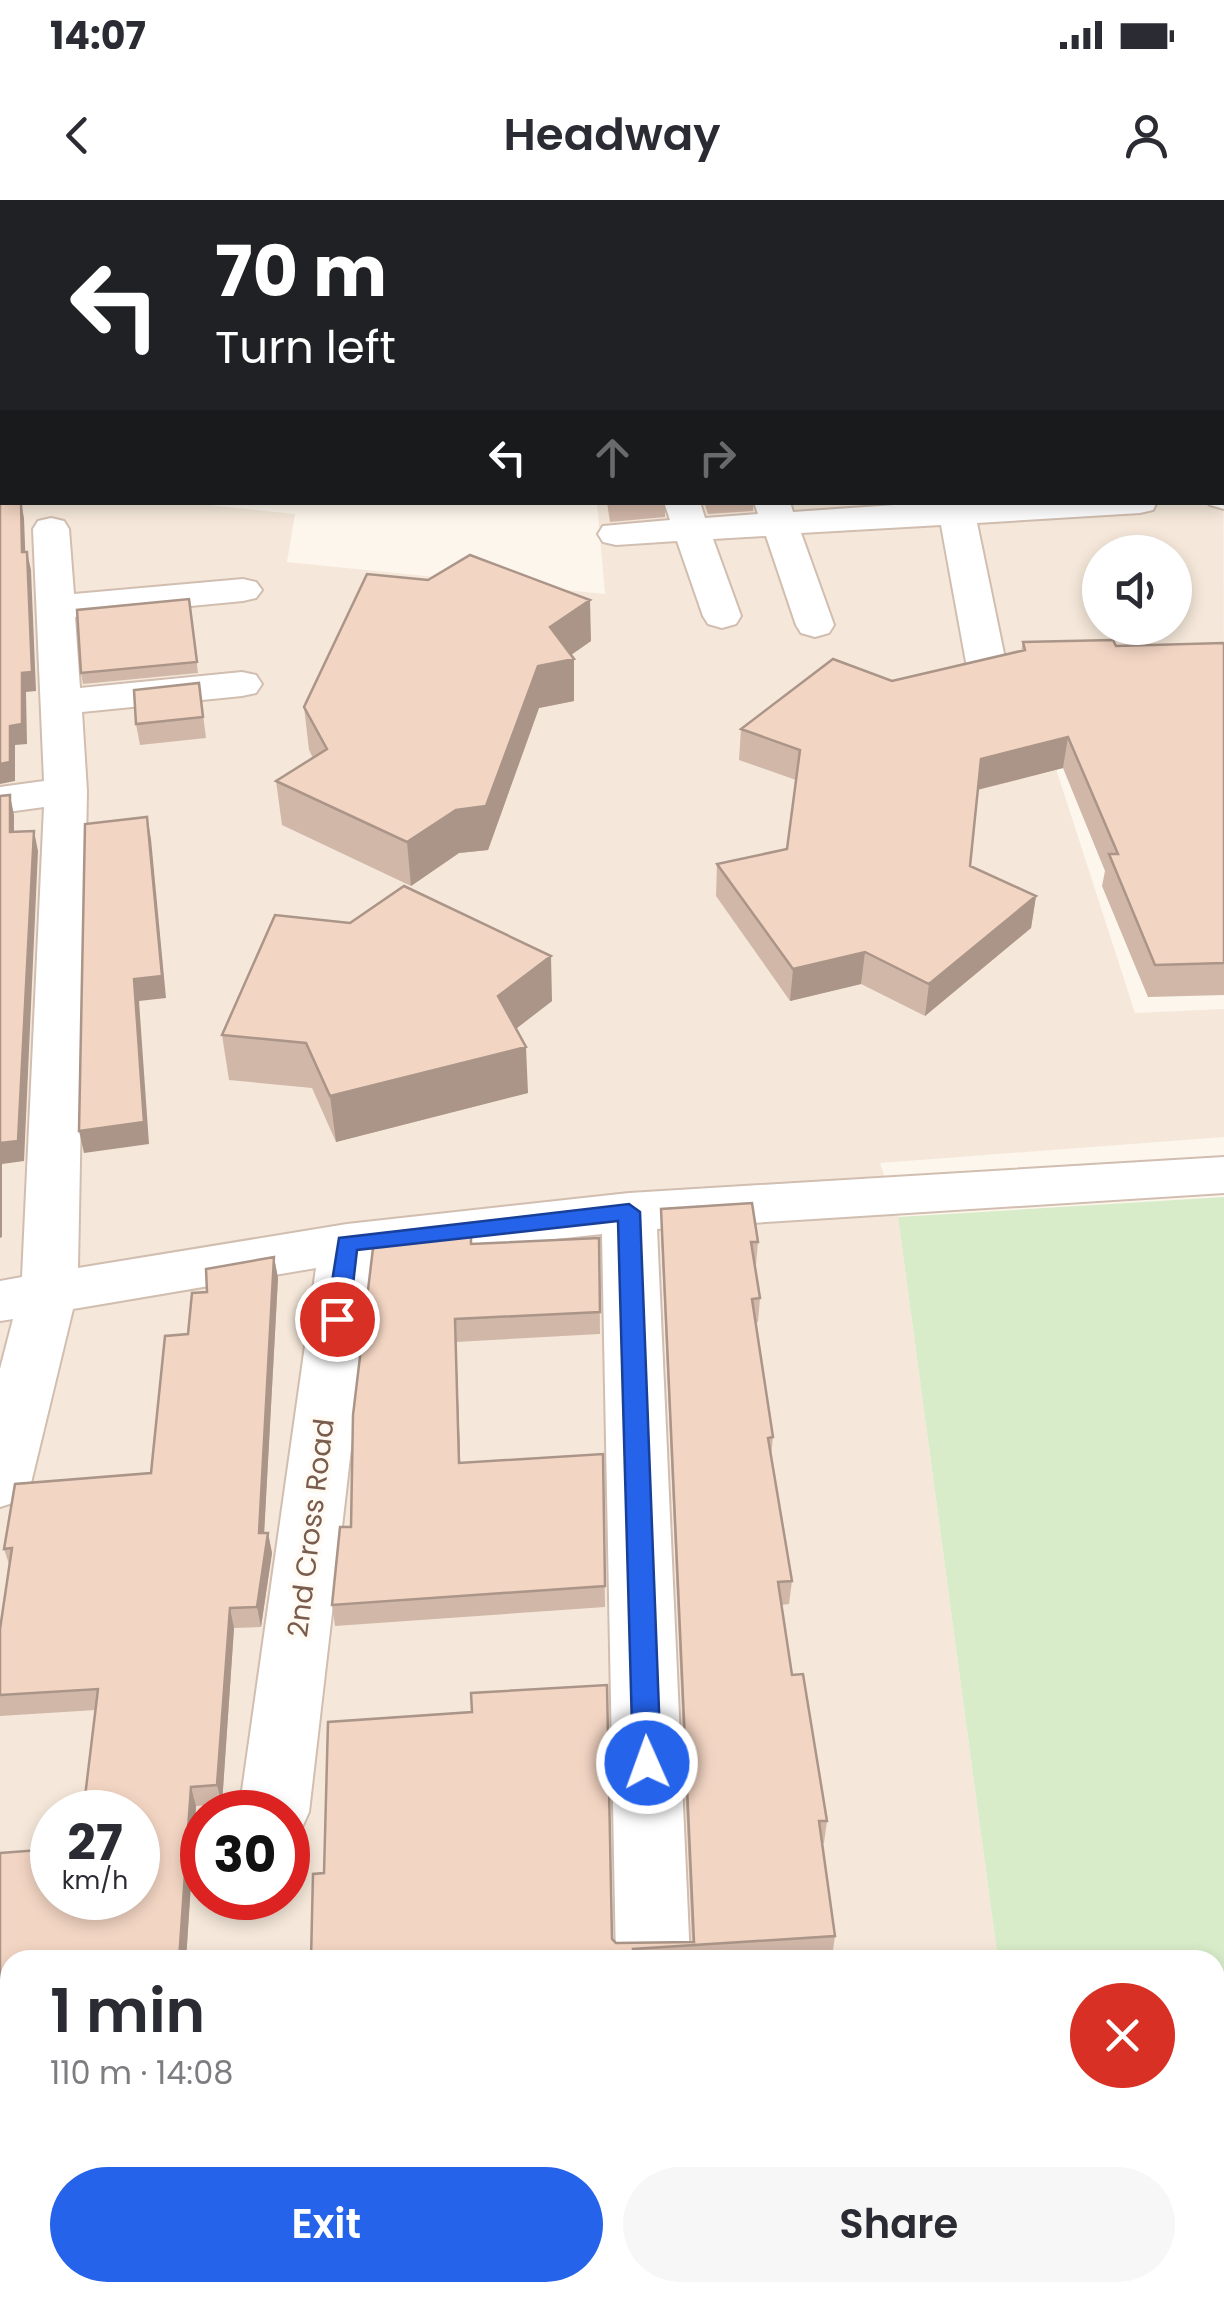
<!DOCTYPE html>
<meta charset="utf-8">
<style>
:root{--surface:#fff;--page:#f7f7f7;--text:#2b2b33;--muted:#7c7c81;--accent:#2563eb}
body{margin:0;font-family:Poppins,sans-serif;background:var(--page);color:var(--text);height:100vh;display:flex;flex-direction:column;font-size:38px;white-space:nowrap}
*{box-sizing:border-box;margin:0}
p{font-size:32px;color:var(--muted)}
.icon{flex:none;width:55px;height:55px;fill:none;stroke:currentColor;stroke-width:2;stroke-linecap:round;stroke-linejoin:round}
.map{position:relative;flex:1;overflow:hidden}
.sheet{position:absolute;left:0px;top:1750px;width:1225px;height:352px;display:flex;flex-direction:column;background:var(--surface);border-radius:30px 30px 0 0;box-shadow:0 5px 15px #0003}
.sheet>*{flex:none}
.guide{position:absolute;left:0px;top:0px;width:1225px;height:305px;box-shadow:0 5px 15px #0003;background:#202124;color:#fff;overflow:hidden}
.tools{position:absolute;left:1082px;top:335px;display:grid;gap:20px}
.tools a{display:grid;place-items:center;width:110px;height:110px;border-radius:50%;background:var(--surface);box-shadow:0 5px 15px #0003;font-size:50px}
.speed{position:absolute;left:30px;top:1590px;display:flex;gap:20px;font-size:50px;font-weight:700;text-align:center}
.speed>*{display:grid;place-content:center;width:130px;height:130px;border-radius:50%;background:var(--surface);box-shadow:0 5px 15px #0003;line-height:1}
.speed small{font-size:25px;font-weight:400}
.speed .limit{border:15px solid #d22;background:#fff;color:#111}
.pin{position:absolute;display:grid;place-items:center;width:85px;height:85px;color:#fff;margin:-42px;border:5px solid #fff;border-radius:50%;box-shadow:0 2px 10px #0007}
.me{position:absolute;width:110px;margin:-55px;rotate:358deg;stroke-linejoin:round;filter:drop-shadow(0 0 8px #0008)}
.turn{display:flex;align-items:center;gap:35px;height:210px;padding:0 50px;font-size:45px}
.turn .icon{width:130px;height:130px;stroke-width:2.5}
.turn b{display:block;font-size:70px;line-height:85px}
.lanes{display:flex;align-items:center;height:95px;padding:0 50px;background:#0003;justify-content:center;gap:50px;direction:ltr}
.lanes .off{opacity:.35}
.round{display:grid;place-items:center;flex:none;width:105px;height:105px;border-radius:52px;background:var(--page)}
.overview{display:flex;align-items:center;justify-content:space-between;height:170px;padding:0 50px}
h1{font-size:60px;font-weight:600;line-height:75px}
.cta{display:flex;gap:20px;margin-top:auto;padding:20px 50px}
.cta a{flex:1;height:115px;border-radius:60px;background:var(--accent);color:#fff;font-size:40px;font-weight:600;line-height:115px;text-align:center}
.cta a+a{background:var(--page);color:var(--text)}
.status{display:flex;justify-content:space-between;align-items:center;height:70px;padding:0 50px;background:var(--surface);direction:ltr}
.status svg{height:28px;fill:currentColor}
header{display:flex;justify-content:space-between;align-items:center;height:130px;padding:0 50px;background:var(--surface);font-size:45px;font-weight:600}
.map>svg:first-child{display:block}
</style>
<div class="status"><b>14:07</b><svg viewBox="0 0 49 12"><path d="M0 12V9h3v3zM5 12V6h3v6zM10 12V3h3v9zM15 12V0h3v12zM26 1h20v11H26zM47 4h2v5h-2z"/></svg></div>
<header><svg class="icon" aria-label="back" viewBox="0 0 24 24"><path d="M15 5l-7 7 7 7"/></svg>Headway<svg class="icon" aria-label="person" viewBox="0 0 24 24"><circle cx="12" cy="8" r="4"/><path d="M4 21q1-7 8-7t8 7"/></svg></header>
<div class="map">
<svg width="1224" height="2102" viewBox="0 0 1224 2102">
<rect width="100%" height="100%" fill="#fdf6ec"/>
<path fill="#f5e8da" fill-rule="evenodd" d="M1223 137 1224 508 1038 513 1135 813 1224 809V937L880 963 898 1017 998 1760H10V2092H1043L1045 2102H0V285L2 302H180L295 314 287 362 605 394 597 303 1222 302ZM1100 352H1175V428H1100ZM52 1612H138V1698H52ZM202 1612H288V1698H202Z"/>
<path fill="#f3e8fa" d="M10 1839V1997L0 1989V1840Z
M641 2092V2102H141L129 2093Z"/>
<path fill="#d8ecc9" d="M1224 997V2102H1045L1043 2093 1215 2092V1760H998L898 1017Z"/>
<g fill="none" stroke-linecap="round" stroke-linejoin="round">
<g stroke="#d1beb0" stroke-width="4">
<path id="minor" d="M765 0H793L795 2H767Z
M1222 287 1224 309 1210 305 1207 302H1222Z
M664 302H700L705 318 758 314 754 302H790L793 312 937 302H1157L1153 310 1140 313 977 323 1008 473 1002 481 988 485 974 481 968 473 941 325 801 333 834 425 829 433 815 437 801 433 796 425 766 336 713 339 741 416 736 424 722 428 708 424 703 416 677 341 616 345 603 342 598 334 603 326 670 320Z
M51 318 64 321 69 329 74 394 243 379 256 382 262 390 256 398 243 401 75 417 80 488 242 472 256 475 262 484 256 493 242 496 82 512 87 591 78 1068 347 1024 629 993 1224 957V993L657 1029 690 1760H616L602 1034 373 1059 309 1612 299 1634 288 1638V1612H239L316 1068 73 1109 31 1283 22 1300 0 1307V1169L13 1119 0 1121V1081L22 1077 44 607 0 613V587L44 581 33 329 38 321Z
M623 2092H705L706 2102H624Z"/>
</g>
<g stroke="#dad1cd" stroke-width="4">
<path id="major" d="M1105 0H1135L1137 2H1107Z
M1222 37H1224V55H1222Z"/>
</g>
<use href="#minor" fill="#fff" fill-rule="evenodd"/>
<use href="#major" fill="#fbd9a5" fill-rule="evenodd"/>
</g>
<path fill="#d1b7a8" d="M795 0H1068L1071 2H795Z
M1222 51H1224L1223 185 1222 184Z
M0 99H2V171H0Z
M607 302H665V317L610 322Z
M704 302H753V311L708 314Z
M428 380 591 441 571 455 574 459V501L539 508 488 650 459 653 411 686 282 625 276 581 313 558 309 550 304 507Z
M189 399 198 473 83 484 81 473Z
M1023 442 1116 446 1224 443V795L1148 797 1102 686 1105 671 1063 568 978 590 970 666 1036 696 1031 728 925 816 861 784 790 801 716 696 717 664 787 649 796 580 739 560 741 529 892 481 1021 451Z
M199 483 206 538 140 545 136 524Z
M552 801 516 829 528 893 336 942 312 888 229 880 222 835Z
M661 1009 758 1042 756 1065H755L760 1098 758 1122H756L773 1237 771 1256 792 1381 789 1404 781 1405 792 1475 827 1621 824 1643H822L835 1736 832 1757 782 1760H311L612 1739 616 1743 692 1742 661 1032Z
M599 1038 600 1134 456 1142 460 1263 603 1254 605 1407 335 1426 332 1405 351 1327 472 1044Z
M274 1057 278 1078 264 1333H268L272 1353 261 1427 234 1428 222 1604 196 1606 186 1760H10V1829L0 1830V1653L52 1649V1698H138V1612H76L77 1606 84 1605 96 1510 0 1516V1429L9 1364 4 1349 15 1284 151 1273 165 1136 188 1134 192 1093 207 1092 206 1069Z"/>
<path fill="#aa9588" d="M21 302 24 318 26 371 22 352Z
M27 352 31 370 36 491 26 492 27 544 15 545V581L0 584V564L10 526Z
M590 400 591 441 561 462 574 459V501L539 508 488 650 459 653 411 686 407 642 550 427Z
M1068 537 1063 568 976 590 981 559Z
M10 595 14 615V652L10 632Z
M147 617 151 639 166 798 139 801 149 944 84 953 79 931 134 779Z
M34 631 38 651 24 961 2 964V1037L0 1038V943Z
M1036 696 1031 728 925 816 929 784Z
M865 752 861 784 790 801 793 769Z
M551 756 552 801 500 841 498 796Z
M526 847 528 893 336 942 330 896Z
M274 1057 278 1078 263 1354 259 1333Z
M455 1119 456 1142 461 1285 459 1263Z
M268 1333 272 1353 261 1427 257 1407Z
M230 1408 234 1428 222 1604 217 1585Z
M191 1587 196 1606 186 1760H179Z"/>
<path fill="#f3d5c3" stroke="#aa9588" stroke-width="2.5" d="M972 0H1068L1071 2H974Z
M1222 51H1224V161L1222 160Z
M0 99H2V153H0Z
M0 301 21 302 22 352H27L32 472 22 473V524L10 526V562L0 564Z
M470 355 590 400 550 427 574 459 538 466 486 606 456 610 407 642 276 581 327 549 304 507 367 374 428 380Z
M189 399 197 462 81 473 77 410Z
M1113 440 1116 446 1224 443V763L1155 765 1109 654H1118L1068 537 981 559 970 666 1036 696 929 784 865 752 793 769 717 664 787 649 800 550 741 529 833 459 892 481 1025 450 1023 442Z
M199 483 203 517 136 524 134 490Z
M10 595V632L34 631 18 941 0 943V596Z
M147 617 162 776 134 779 144 922 79 931 85 624Z
M404 686 551 756 498 796 526 847 330 896 306 843 222 835 275 715 350 723Z
M752 1003 758 1042H751L760 1098 752 1099 773 1237 768 1238 792 1381 778 1382 792 1475 803 1474 827 1621H819L835 1736 633 1749V1760H311L313 1674 324 1673 328 1522 472 1512 471 1493 607 1485 612 1739 616 1743 694 1742 661 1009Z
M471 1030V1044L599 1038 600 1112 455 1119 459 1263 603 1254 605 1386 332 1405 340 1327H351L353 1215 374 1040Z
M274 1057 259 1333H268L257 1407 230 1408 217 1585 191 1587 179 1760H10V1811H0V1653L52 1649V1698H138V1612H76L77 1606 84 1605 98 1489 0 1495V1429L12 1348 4 1349 15 1284 151 1273 165 1136 188 1134 192 1093 207 1092 206 1069Z
M714 2092H887L889 2102H715Z"/>
<path fill="#2563eb" stroke="#184099" stroke-width="2.5" d="M629 1004 640 1012 661 1563 657 1572 647 1576 637 1572 633 1563 618 1021 357 1050 349 1119 337 1128 326 1119 339 1038Z"/>
<g text-anchor="middle" dominant-baseline="central" stroke-width="8" stroke-linejoin="round" paint-order="stroke">
<g font-size="28" fill="#7a5c4d" stroke="#fffaf3">
<text transform="translate(311 1328) rotate(-83)">2nd Cross Road</text>
</g>
</g>
</svg>
<div class="tools">
<a><svg class="icon" aria-label="sound" viewBox="0 0 24 24"><path d="M4 9h4l5-4v14l-5-4H4zM17 9q2 3 0 6"/></svg></a>
</div>
<div class="speed"><div>27<small>km/h</small></div><div class="limit">30</div></div>
<div class="pin" style="left:337px;top:1119px;background:#d93025"><svg class="icon" aria-label="arrive" viewBox="0 0 24 24"><path d="M6 21V4h12l-3 4 3 4H6"/></svg></div>
<svg class="me" style="left:647px;top:1563px" viewBox="-20 -20 40 40"><circle r="17" fill="#2563eb" stroke="#fff" stroke-width="3"/><path d="M0-11L8 9 0 5-8 9z" fill="#fff"/></svg>
<div class="guide">
<div class="turn"><svg class="icon" aria-label="left" viewBox="0 0 24 24"><path d="M17 20v-9H6M10 6l-5 5 5 5"/></svg><div><b>70 m</b>Turn left</div></div>
<div class="lanes"><svg class="icon" aria-label="left" viewBox="0 0 24 24"><path d="M17 20v-9H6M10 6l-5 5 5 5"/></svg><svg class="icon off" aria-label="ahead" viewBox="0 0 24 24"><path d="M12 20V5M6 11l6-6 6 6"/></svg><svg class="icon off" aria-label="right" viewBox="0 0 24 24"><path d="M7 20v-9h11M14 6l5 5-5 5"/></svg></div>
</div>
<section class="sheet">
<div class="overview"><div><h1>1 min</h1><p>110 m · 14:08</p></div><a class="round" style="background:#d93025;color:#fff"><svg class="icon" aria-label="close" viewBox="0 0 24 24"><path d="M6 6l12 12M18 6L6 18"/></svg></a></div>
<div class="cta"><a>Exit</a><a>Share</a></div>
</section>
</div>
